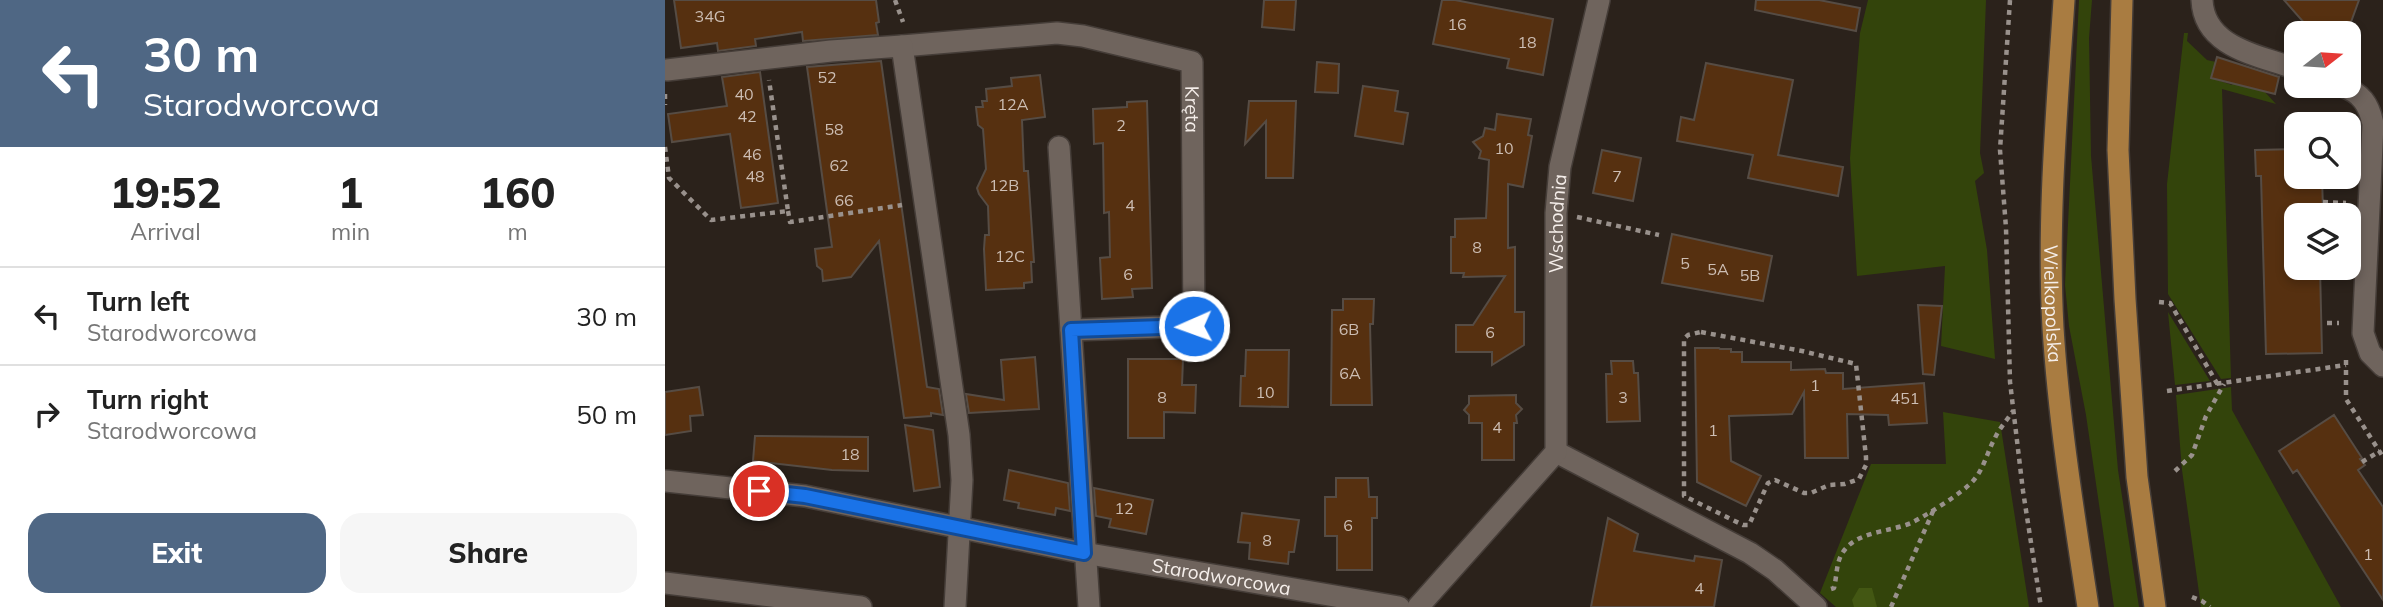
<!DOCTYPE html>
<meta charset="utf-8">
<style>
:root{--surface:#fff;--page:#f6f6f6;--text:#222;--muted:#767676;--line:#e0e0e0;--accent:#4f6784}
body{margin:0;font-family:Mulish,sans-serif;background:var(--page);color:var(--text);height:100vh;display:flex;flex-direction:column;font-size:26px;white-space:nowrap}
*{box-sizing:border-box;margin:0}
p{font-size:23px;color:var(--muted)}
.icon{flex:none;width:38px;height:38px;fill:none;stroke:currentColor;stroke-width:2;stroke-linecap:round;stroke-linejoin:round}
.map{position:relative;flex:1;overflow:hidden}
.details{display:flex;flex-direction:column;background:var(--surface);width:665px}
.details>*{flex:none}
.hud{background:#4f6784;color:#fff;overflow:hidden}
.needle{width:46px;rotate:73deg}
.buttons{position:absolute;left:1619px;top:21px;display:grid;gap:14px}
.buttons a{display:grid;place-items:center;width:77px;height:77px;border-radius:14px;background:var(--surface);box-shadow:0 4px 10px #0003;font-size:35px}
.pin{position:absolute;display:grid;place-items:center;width:60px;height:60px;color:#fff;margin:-30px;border:4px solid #fff;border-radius:50%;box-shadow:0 2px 7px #0007}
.me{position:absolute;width:77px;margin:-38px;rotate:268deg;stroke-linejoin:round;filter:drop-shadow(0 0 5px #0008)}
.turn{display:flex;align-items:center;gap:24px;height:147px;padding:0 28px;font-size:32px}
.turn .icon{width:91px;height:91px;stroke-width:2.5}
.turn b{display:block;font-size:49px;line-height:60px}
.eta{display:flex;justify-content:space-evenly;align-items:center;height:119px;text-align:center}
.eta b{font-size:42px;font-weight:800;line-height:49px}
.cta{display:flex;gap:14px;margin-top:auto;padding:14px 28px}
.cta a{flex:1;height:80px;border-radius:21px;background:var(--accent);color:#fff;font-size:28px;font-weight:800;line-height:80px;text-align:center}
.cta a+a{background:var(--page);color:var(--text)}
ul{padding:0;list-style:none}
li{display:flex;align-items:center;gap:21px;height:98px;padding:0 28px;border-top:2px solid var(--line)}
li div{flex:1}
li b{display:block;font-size:26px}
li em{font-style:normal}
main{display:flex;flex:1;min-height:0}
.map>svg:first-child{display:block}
</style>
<main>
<section class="details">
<div class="hud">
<div class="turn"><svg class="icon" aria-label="left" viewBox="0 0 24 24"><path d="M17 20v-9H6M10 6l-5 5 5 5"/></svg><div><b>30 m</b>Starodworcowa</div></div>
</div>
<div class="eta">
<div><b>19:52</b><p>Arrival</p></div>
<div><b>1</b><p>min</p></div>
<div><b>160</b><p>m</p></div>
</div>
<ul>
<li><svg class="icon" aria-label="left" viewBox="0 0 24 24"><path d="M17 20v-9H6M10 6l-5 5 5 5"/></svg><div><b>Turn left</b><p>Starodworcowa</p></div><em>30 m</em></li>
<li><svg class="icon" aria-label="right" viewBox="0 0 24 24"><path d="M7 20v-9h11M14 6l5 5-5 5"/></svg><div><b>Turn right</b><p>Starodworcowa</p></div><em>50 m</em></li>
</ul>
<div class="cta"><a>Exit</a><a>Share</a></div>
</section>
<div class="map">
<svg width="1718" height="607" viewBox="0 0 1718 607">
<rect width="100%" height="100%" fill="#2b221b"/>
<path fill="#33440b" d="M1203 0H1321L1315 153 1319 173 1310 181 1322 250 1330 359 1276 346 1280 266 1192 276 1185 158 1195 33Z
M1414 0H1427L1424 38 1426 156 1453 470 1474 607H1449L1421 415 1404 326 1400 285Z
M1519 33H1523L1522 41 1542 60 1551 62 1546 78 1567 85 1574 64 1611 104 1557 89 1566 378 1556 379 1503 294 1502 184Z
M1503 312 1545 381 1510 385Z
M1566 387 1567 410 1676 607H1536L1517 470 1511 395Z
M1278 412 1335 422 1364 607H1171L1155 593 1206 464H1281Z"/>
<path fill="#435713" d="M1194 588H1207L1212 607H1189L1187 600Z"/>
<path fill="#563010" stroke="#564c44" stroke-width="2" d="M9 0H211L214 22 211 23 213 35 138 41 137 32 90 39 91 46 53 51 52 43 16 48Z
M599 0H631L629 30 597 27Z
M777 0H790L888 19 878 75 842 68 844 59 768 44Z
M1091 0H1154L1195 8 1191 31 1090 10Z
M1619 0H1694L1682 33H1648Z
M1552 57 1614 77 1610 94 1546 78Z
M216 61 262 387 274 389 278 415 266 413V416L239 418 214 241 186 277 158 281 157 270 152 266 150 249 167 247 142 67Z
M652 62 674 64 673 93 650 92Z
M1041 63 1128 80 1113 155 1178 167 1173 196 1083 178 1088 155 1012 141 1016 117 1029 120Z
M95 72 113 203 76 208 65 134 7 142 3 114 62 106 57 77Z
M375 75 380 117 357 120 359 171H363L369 262H366L367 282 359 283V288L321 290 319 249 320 235H324L323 206 314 194 312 188 321 169 318 129 313 125 311 107H318L317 101H322L321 89 347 86 346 78Z
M698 86 733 91 730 111 743 113 738 144 690 136Z
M482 101 487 288 467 289 468 297 437 299 435 258 445 257 444 212 439 213 438 143 429 144 428 109 462 107V102Z
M584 101H631L628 178H601V121L580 144Z
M832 114 866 119 863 135 867 136 858 187 843 184V248L850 247V312H859V345L827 365V352H791V325H808L840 276 798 277 799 273H786V237H790V219L821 218 824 160 814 158 816 151 808 142 818 136 820 128 830 130Z
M1631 149V177H1657L1658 210H1653V215H1631V268H1655L1657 353 1601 354 1596 176H1591L1590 150Z
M937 150 976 158 968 201 928 193Z
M1007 234 1107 256 1098 301 997 283Z
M678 299H709L708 324H705L707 405H666L667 310H678Z
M1253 305 1277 306 1269 375 1258 374Z
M1030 348H1054L1055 349H1066V352H1077V362H1126V370L1160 369 1161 373H1178V389L1259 383 1262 423 1224 425 1223 415 1182 414 1183 458H1140L1139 392 1127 414 1064 416 1066 461 1096 476 1081 506 1032 482Z
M581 350H624L623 407 575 406 576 376H580Z
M370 357 374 409 304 413 301 394 339 400 336 360Z
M463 359H518L517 385H531L530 413 499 412V438H463Z
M946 361H968L969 373H973L975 421 942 422 941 374H947Z
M34 387 38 415 25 416 26 431 0 435V392Z
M851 395V403L857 409 851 415 852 423H849V460H817V423H804V415L799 410 804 404V396Z
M1669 415 1697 458 1695 459 1700 465 1693 470 1718 507V600L1632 470 1628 473 1614 451Z
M240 425 268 430 275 487 249 491Z
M90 436 203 437V471L167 470 88 461Z
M344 470 403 483 405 511 391 508 390 515 353 508 354 503 339 500Z
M671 478H703L704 497H712V518H707V570H672V536H660V497H671Z
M429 488 488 500 481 534 444 527 446 519 431 516Z
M577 513 634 520 629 552H624L623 564 584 559 585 543 573 542Z
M943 518 973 534 969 551 1029 561 1030 556 1057 560 1049 607H926Z"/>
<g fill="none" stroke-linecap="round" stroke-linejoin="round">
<g stroke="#453d38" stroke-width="24">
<g id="street">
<path d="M1537 0C1539 48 1594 55 1631 69"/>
<path id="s1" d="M237 46 392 33 418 36 527 62 529 326 406 330"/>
<path d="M2 70 166 51 237 46 294 435 297 480 290 607"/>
<path d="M1677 86C1696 93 1704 104 1708 124L1698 333 1705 353 1718 366"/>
<path d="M394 147 424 607"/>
<path d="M891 452 1085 553 1110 570 1151 607"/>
<path id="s2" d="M0 481 140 496 419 553 734 607"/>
<path d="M0 583 196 607"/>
<path id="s3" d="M753 607 891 452V213L895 167 934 0"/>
</g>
</g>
<g stroke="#453d38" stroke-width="24">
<g id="primary">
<path id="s4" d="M1399 0C1392 109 1382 219 1388 328 1394 422 1409 515 1423 607"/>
<path d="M1457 0 1453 150 1460 299 1472 477 1490 607"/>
</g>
</g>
<path stroke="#99918c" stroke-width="4.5" stroke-dasharray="5 5" stroke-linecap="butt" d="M230 0 238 22
M1345 0 1335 150 1341 228 1345 382 1358 491 1376 607
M0 94V105
M0 147 4 178 46 220 123 211 104 80
M1658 202 1681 203
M123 211 125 222 237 205
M912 217 994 235
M1494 302 1505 303 1553 385
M1662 323H1674
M1036 332 1137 351 1191 364 1201 457V465L1194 479 1180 484 1164 485 1146 493H1139L1110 480 1103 483 1084 525H1078L1019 496V339L1023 335Z
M1681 360V399L1718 457
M1502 391 1681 365
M1697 462 1715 451
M1510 471 1527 455 1541 416 1559 384
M1166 589 1169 588C1172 576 1171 562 1178 552 1192 531 1225 532 1246 523 1262 515 1296 494 1308 481 1319 469 1322 452 1330 438 1334 429 1342 420 1348 411
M1527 597 1537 601 1545 607
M1226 607 1269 509"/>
<use href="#street" stroke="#6f645d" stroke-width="21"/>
<use href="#primary" stroke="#a97c41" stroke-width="21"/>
</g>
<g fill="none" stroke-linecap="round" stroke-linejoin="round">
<g stroke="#114b97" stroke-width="18">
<path id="route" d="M94 491 140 496 419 553 406 330 529 326"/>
</g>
<use href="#route" stroke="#1a73e8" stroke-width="12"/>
</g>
<g text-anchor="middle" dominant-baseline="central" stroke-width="6" stroke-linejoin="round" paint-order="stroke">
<g font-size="16" fill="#cdbeb4">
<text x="45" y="16">34G</text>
<text x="792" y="24">16</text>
<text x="862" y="42">18</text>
<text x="162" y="77">52</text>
<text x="79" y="94">40</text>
<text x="348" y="104">12A</text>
<text x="82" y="116">42</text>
<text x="456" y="125">2</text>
<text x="169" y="129">58</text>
<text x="839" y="148">10</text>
<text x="87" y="154">46</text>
<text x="174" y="165">62</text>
<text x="90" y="176">48</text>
<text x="952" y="176">7</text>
<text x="339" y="185">12B</text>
<text x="179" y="200">66</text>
<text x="465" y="205">4</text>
<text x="812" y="247">8</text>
<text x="345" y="256">12C</text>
<text x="1020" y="263">5</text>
<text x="1053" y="269">5A</text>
<text x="463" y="274">6</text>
<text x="1085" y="275">5B</text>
<text x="684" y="329">6B</text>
<text x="825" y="332">6</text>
<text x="685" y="373">6A</text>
<text x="1150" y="385">1</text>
<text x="600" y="392">10</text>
<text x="497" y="397">8</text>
<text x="958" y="397">3</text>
<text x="1240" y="398">451</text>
<text x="832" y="427">4</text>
<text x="1048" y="430">1</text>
<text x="185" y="454">18</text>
<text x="459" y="508">12</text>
<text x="683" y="525">6</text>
<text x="602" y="540">8</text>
<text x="1703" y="554">1</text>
<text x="1034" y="588">4</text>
</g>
<g font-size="19" fill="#f5eeea" stroke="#100c0a">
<text stroke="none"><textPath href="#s1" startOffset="341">Kręta</textPath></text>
<text stroke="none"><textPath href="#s3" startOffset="436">Wschodnia</textPath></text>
<text stroke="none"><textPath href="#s4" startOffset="304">Wielkopolska</textPath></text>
<text stroke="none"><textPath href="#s2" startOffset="565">Starodworcowa</textPath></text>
</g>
</g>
</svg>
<div class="buttons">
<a><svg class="needle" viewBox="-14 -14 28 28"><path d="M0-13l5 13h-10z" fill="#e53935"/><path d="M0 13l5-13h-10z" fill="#767676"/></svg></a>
<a><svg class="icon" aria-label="search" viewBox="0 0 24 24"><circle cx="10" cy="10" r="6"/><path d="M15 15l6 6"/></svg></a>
<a><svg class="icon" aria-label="layers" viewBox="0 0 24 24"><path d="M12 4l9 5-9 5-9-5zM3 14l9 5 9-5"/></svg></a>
</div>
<div class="pin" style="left:94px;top:491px;background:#d93025"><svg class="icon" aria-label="arrive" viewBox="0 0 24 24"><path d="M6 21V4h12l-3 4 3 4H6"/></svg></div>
<svg class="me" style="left:529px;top:326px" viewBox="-20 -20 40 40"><circle r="17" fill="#1a73e8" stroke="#fff" stroke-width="3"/><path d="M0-11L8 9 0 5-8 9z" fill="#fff"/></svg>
</div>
</main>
